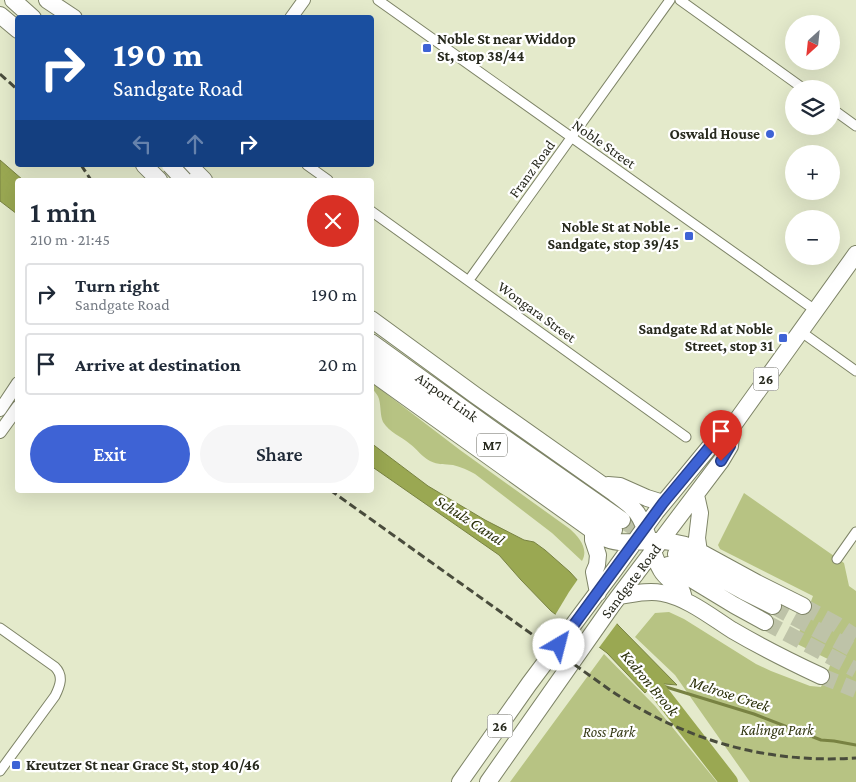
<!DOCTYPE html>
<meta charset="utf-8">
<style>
:root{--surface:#fff;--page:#f6f6f7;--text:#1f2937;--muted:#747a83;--line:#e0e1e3;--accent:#3e63d5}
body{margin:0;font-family:"Crimson Pro",serif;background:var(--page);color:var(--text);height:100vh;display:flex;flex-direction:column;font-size:19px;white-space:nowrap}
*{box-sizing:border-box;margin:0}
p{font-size:16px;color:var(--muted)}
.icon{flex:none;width:28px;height:28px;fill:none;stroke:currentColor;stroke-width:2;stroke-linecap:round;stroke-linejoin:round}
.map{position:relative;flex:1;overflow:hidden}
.side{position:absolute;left:15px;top:178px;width:359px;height:315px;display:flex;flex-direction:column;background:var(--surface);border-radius:5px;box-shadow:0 5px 20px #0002}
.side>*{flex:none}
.hud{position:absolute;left:15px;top:15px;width:359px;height:152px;border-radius:5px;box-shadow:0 5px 20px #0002;background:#1a4fa0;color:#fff;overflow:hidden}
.needle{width:32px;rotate:207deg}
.buttons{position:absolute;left:785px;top:15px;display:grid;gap:10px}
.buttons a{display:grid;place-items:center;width:55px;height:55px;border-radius:50%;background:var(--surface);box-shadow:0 5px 20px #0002;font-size:25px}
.pin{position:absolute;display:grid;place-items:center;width:42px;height:42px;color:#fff;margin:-51px -21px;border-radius:50% 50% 50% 0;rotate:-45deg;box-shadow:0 0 5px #0007}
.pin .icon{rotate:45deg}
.me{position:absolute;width:55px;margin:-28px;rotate:37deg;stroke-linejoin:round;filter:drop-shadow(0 0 4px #0008)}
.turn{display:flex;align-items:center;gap:18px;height:105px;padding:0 15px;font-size:22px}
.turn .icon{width:65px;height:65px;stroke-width:2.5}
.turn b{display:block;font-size:35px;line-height:42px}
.lanes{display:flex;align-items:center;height:48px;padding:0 15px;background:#0003;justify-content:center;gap:25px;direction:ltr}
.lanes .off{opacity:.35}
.round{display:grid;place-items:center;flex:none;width:52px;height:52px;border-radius:26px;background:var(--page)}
.overview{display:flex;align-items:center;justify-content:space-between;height:85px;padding:0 15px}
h1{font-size:30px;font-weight:600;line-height:38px}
.action{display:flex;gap:10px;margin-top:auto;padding:10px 15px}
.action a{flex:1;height:58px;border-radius:30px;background:var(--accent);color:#fff;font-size:20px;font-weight:600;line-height:58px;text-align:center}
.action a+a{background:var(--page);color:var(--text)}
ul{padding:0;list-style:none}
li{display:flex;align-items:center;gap:15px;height:62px;margin:0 10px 8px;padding:0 5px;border:2px solid var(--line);border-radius:5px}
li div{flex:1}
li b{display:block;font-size:19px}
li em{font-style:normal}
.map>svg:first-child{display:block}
</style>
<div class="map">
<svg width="856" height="782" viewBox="0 0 856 782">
<rect width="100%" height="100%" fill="#e4eacb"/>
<path fill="#b7c383" d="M371 382 460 450 570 529C579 537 589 549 582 561L552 533 475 474C468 470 461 467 453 465 445 464 438 465 430 461 422 457 417 449 410 444 401 436 390 433 383 422 380 415 381 406 379 399 377 392 371 390 371 382Z
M744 493 844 563 849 586 856 591V782H750L675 675 635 637 655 613 669 612 684 619 756 664 771 671 810 686 821 687 832 661 795 643 813 596 720 549 718 545Z
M604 654 655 706 717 782H510Z"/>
<path fill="#9aa852" stroke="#788242" d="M0 160 23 180H18L17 214 0 201Z
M371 443 428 486 485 520 524 540 534 542 545 550 570 572 619 626 677 685 653 683 645 693 607 653 551 611 521 580 499 555 371 466Z"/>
<path fill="#e4eacb" d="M578 579 581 582 618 622 598 649 554 617 569 592Z"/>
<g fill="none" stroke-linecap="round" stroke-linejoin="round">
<path stroke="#788242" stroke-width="3" d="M653 683 754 714 821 740 834 741 856 745"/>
<path stroke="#9aa852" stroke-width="18" d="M639 666 729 782"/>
<path stroke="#bec3a8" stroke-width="16" stroke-dasharray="16 8" stroke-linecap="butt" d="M622 520 653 540
M773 606 856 651
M803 606 836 624 856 637
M765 622 856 670
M821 676 856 690"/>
<g stroke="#7e8467" stroke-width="11">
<path id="street" d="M378 0 815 310
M680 0 804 89
M831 108 856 126
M307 165 328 180
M371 211 686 437
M469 280 670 0
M800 331 856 371
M837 559 856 532
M0 628 55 667C64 676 60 686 55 696L0 771"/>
</g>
<g stroke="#7e8467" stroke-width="14">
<path id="secondary" d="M291 18 304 0
M0 410 18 383
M0 432 18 407"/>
</g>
<g stroke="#7e8467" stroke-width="18">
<path id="highway" d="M13 0 33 18
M47 0 74 18
M0 15 18 30
M144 165 159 180
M189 165 204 180
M371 319 475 395 614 493C622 499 631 505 637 513 648 528 651 553 661 570 666 579 674 582 680 589 683 591 683 596 684 599
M371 342 489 427 622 520
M371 357 469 428 614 530
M371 372 600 536C617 545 629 542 647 541 662 540 677 542 691 547L757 583 803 606
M608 485 620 486 647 498 663 503
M696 495 700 513 697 538 699 552
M593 532V540L598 555 597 565 594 572 598 593
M676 554 743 591 773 606
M668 565 734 605 765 622
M620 596C633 594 648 590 662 593 688 598 710 616 732 630 761 647 791 662 821 676
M460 782 529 684 615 569 656 512 717 438 732 427 856 254
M488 782 613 604 721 461 730 446 732 427"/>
</g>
<use href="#street" stroke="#fff" stroke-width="9"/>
<use href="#secondary" stroke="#fff" stroke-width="12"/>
<use href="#highway" stroke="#fff" stroke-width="16"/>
<path stroke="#494c3c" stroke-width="3" stroke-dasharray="8 4" stroke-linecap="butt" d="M0 74 18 90
M81 165 91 180
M330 490 610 690C684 740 766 764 856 758"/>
<g stroke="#7e8467" stroke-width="18" stroke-linecap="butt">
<path id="highway-bridge" d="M170 165 184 180"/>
</g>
<use href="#highway-bridge" stroke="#fff" stroke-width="16"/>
</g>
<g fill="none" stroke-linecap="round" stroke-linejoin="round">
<g stroke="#28408a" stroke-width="12">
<path id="route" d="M559 645 663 503 717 438 732 427 730 446 721 461"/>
</g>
<use href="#route" stroke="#3e63d5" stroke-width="9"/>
</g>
<g fill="#3e63d5" stroke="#fff" stroke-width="2">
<rect x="422" y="43" width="10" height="10" rx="2.5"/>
<circle cx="770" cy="134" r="5"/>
<rect x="684" y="231" width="10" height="10" rx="2.5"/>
<rect x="778" y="333" width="10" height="10" rx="2.5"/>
<rect x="11" y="760" width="10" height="10" rx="2.5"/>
</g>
<g text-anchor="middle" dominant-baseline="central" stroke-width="4.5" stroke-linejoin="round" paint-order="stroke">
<g fill="#fff" stroke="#686961" stroke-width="1">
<rect x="753.5" y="367.5" width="25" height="23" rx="4"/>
<rect x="477" y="433.5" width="30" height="23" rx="4"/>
<rect x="487.5" y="714.5" width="25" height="23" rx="4"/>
</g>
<g font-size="14" font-weight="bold" fill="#27291d">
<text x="766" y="379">26</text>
<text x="492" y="445">M7</text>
<text x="500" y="726">26</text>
</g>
<g font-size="15" font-weight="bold" fill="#27291d" stroke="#fff" text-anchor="end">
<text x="437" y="39" text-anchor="start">Noble St near Widdop<tspan x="437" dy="17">St, stop 38/44</tspan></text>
<text x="760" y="134">Oswald House</text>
<text x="679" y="227">Noble St at Noble -<tspan x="679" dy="17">Sandgate, stop 39/45</tspan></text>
<text x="773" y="329">Sandgate Rd at Noble<tspan x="773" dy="17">Street, stop 31</tspan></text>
<text x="26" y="765" text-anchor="start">Kreutzer St near Grace St, stop 40/46</text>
</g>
<g font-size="15" fill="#27291d" stroke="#fff">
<text transform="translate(604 144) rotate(35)">Noble Street</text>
<text transform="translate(532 169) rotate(-54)">Franz Road</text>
<text transform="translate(537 312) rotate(36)">Wongara Street</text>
<text transform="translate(447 397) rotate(36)">Airport Link</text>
<text transform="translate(631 581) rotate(-53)">Sandgate Road</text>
</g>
<g font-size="15" font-style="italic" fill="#333813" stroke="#fff">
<text x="777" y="730">Kalinga Park</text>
<text x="609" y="732">Ross Park</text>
</g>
<g font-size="16" font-style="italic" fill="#2b300a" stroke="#fff">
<text transform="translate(470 520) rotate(33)">Schulz Canal</text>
<text transform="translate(650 683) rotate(50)">Kedron Brook</text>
<text transform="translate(730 694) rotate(18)">Melrose Creek</text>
</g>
</g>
</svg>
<div class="buttons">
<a><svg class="needle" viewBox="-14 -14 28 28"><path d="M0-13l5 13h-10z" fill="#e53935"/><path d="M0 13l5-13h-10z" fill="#747a83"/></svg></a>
<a><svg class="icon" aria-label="layers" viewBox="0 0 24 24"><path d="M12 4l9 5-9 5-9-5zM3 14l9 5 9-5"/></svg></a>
<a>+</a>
<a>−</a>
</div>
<div class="pin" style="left:721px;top:461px;background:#d93025"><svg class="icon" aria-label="arrive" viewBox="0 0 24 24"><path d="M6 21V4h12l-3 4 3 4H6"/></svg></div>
<svg class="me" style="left:559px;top:645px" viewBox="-20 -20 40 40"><circle r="19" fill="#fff"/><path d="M0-13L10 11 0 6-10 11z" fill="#3e63d5"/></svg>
<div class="hud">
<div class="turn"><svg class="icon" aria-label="right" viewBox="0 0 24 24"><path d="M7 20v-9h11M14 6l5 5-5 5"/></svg><div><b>190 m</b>Sandgate Road</div></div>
<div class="lanes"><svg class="icon off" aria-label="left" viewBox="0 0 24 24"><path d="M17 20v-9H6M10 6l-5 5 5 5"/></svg><svg class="icon off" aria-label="ahead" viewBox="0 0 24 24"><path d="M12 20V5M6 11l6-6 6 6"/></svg><svg class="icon" aria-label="right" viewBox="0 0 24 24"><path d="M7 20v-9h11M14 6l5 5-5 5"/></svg></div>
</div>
<section class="side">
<div class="overview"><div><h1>1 min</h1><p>210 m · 21:45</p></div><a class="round" style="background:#d93025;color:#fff"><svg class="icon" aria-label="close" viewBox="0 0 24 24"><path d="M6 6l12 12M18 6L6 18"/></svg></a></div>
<ul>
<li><svg class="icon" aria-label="right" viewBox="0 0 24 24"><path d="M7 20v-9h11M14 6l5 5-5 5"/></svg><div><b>Turn right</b><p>Sandgate Road</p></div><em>190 m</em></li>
<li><svg class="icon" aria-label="arrive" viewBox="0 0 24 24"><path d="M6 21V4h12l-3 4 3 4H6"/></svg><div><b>Arrive at destination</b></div><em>20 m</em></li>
</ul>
<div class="action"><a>Exit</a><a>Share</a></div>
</section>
</div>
